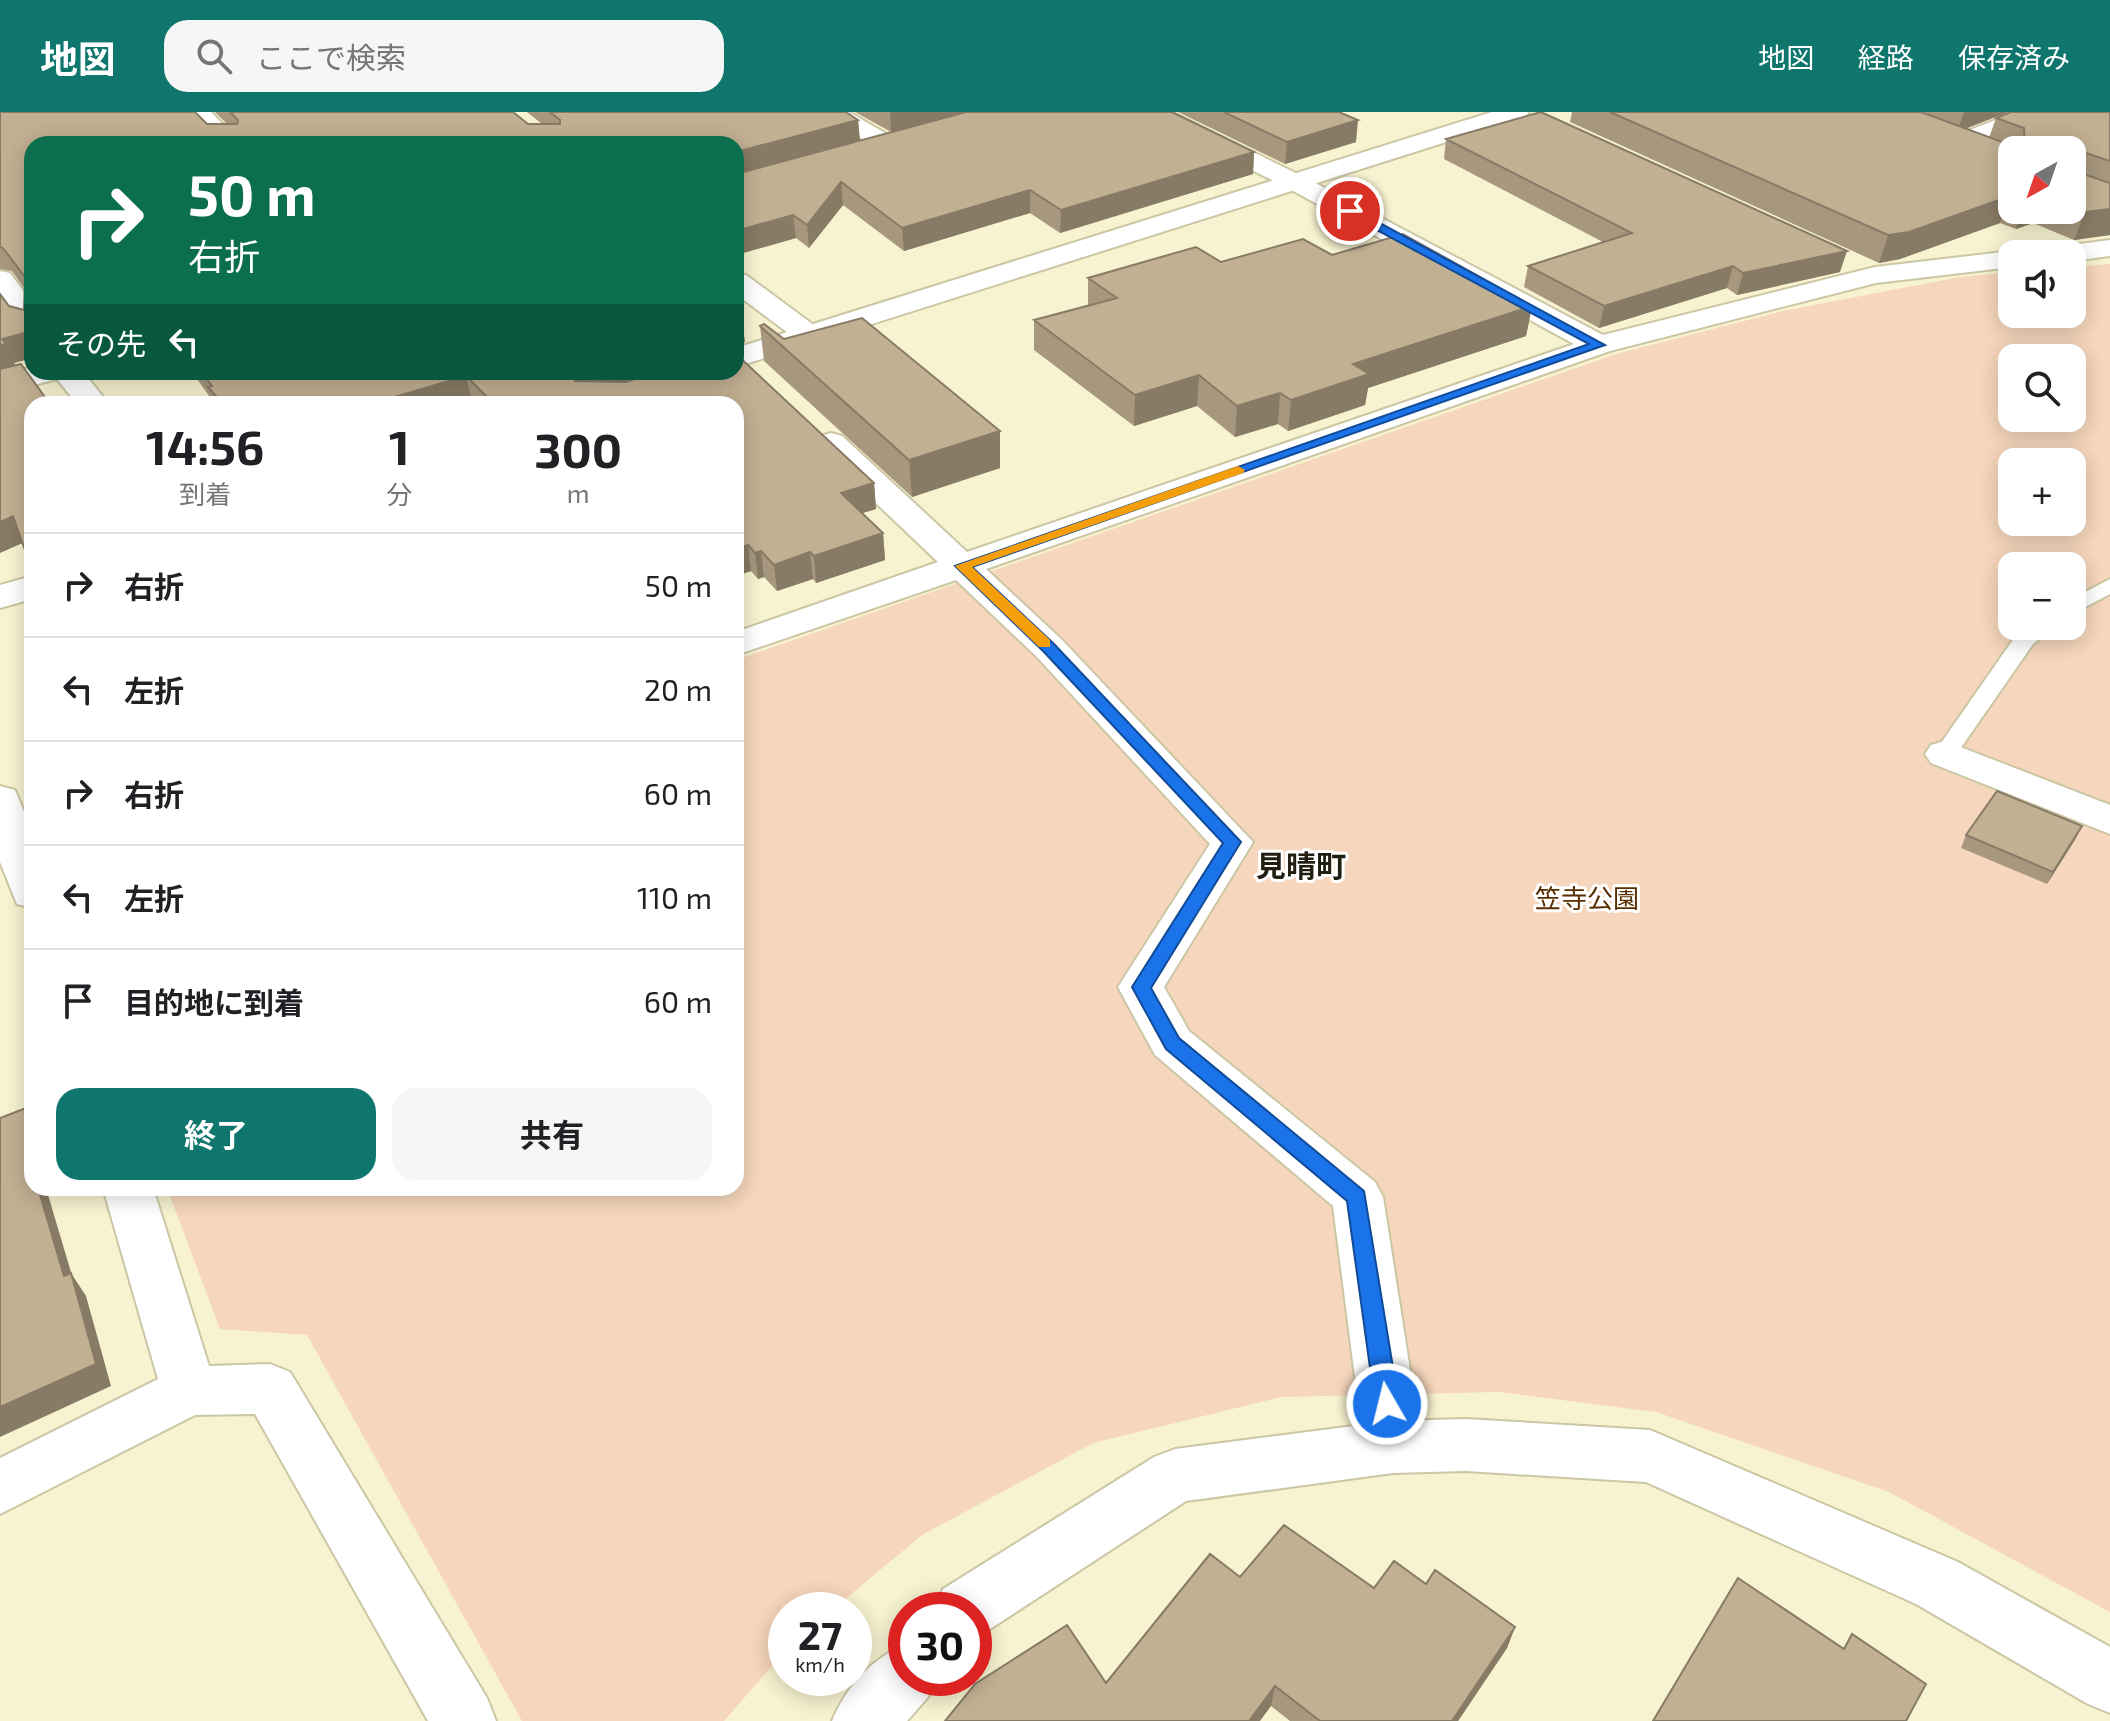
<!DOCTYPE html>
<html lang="ja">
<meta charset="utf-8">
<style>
:root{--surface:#fff;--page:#f6f6f6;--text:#202124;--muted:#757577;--line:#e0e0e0;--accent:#0f766e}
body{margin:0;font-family:"Exo 2","Noto Sans JP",sans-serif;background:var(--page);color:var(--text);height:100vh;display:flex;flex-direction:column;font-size:30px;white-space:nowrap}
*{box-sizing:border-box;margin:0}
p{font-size:26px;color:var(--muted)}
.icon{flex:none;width:44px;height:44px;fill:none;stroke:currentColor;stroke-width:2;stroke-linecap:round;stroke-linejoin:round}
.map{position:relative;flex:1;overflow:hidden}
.details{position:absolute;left:24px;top:284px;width:720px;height:800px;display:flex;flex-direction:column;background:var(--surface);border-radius:24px;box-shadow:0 4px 20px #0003}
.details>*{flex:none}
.banner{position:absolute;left:24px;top:24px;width:720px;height:244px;border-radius:24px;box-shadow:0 4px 20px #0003;background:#0b6e4f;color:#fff;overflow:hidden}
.needle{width:52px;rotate:220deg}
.buttons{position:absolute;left:1998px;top:24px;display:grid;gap:16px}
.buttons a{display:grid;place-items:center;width:88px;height:88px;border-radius:16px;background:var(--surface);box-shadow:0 4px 20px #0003;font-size:40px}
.speed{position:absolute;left:768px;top:1480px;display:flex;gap:16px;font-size:40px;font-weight:700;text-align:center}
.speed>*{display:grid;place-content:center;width:104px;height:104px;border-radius:50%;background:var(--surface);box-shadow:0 4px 20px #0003;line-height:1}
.speed small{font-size:20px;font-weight:400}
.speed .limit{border:12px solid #d22;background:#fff;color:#111}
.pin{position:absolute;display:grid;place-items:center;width:68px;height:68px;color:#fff;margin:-34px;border:4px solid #fff;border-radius:50%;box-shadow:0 2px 8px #0007}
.me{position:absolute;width:88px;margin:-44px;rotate:352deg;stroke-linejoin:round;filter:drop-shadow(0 0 6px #0008)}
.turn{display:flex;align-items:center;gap:28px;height:168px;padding:0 32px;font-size:36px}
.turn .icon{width:104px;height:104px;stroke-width:2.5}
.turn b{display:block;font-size:56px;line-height:68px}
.then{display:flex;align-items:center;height:76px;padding:0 32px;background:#0003;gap:16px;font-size:30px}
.eta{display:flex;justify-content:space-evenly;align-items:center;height:136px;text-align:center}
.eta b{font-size:48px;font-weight:700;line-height:56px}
.button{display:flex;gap:16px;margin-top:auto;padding:16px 32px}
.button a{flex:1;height:92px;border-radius:24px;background:var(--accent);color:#fff;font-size:32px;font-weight:700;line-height:92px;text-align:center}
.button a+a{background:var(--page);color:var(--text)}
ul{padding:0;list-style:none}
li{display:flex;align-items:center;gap:24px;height:104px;padding:0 32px;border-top:2px solid var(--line)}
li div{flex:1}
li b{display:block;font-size:30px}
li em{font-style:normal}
header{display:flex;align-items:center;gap:48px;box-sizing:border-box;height:112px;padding:0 40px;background:var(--accent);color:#fff}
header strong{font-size:38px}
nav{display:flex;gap:44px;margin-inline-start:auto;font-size:28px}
.search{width:560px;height:72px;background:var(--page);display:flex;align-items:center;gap:20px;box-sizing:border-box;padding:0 28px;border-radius:24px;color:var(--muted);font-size:30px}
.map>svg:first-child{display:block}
</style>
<header>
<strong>地図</strong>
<div class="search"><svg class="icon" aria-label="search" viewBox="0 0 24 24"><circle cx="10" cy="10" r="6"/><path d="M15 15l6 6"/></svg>ここで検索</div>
<nav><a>地図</a><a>経路</a><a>保存済み</a></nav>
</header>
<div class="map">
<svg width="2110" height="1609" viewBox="0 0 2110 1609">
<rect width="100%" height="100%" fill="#f7f3d0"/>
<path fill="#f6d6bc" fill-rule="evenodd" d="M2110 152V1500L1889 1380 1656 1300 1499 1280 1281 1285 1093 1331 922 1423 832 1498H786V1538L724 1609H522L307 1223 220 1217 167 1076H736V548L1616 242 1783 199 1960 165 2012 160V202H2072V155ZM2012 246H2072V306H2012ZM2012 350H2072V410H2012ZM2012 454H2072V514H2012Z"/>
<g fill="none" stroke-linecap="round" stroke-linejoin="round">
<g stroke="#cbc7a5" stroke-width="4">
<path id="lane" d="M2110 467V482L2072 502V487Z
M2030 514H2056L2033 532 1953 647H1937L1933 642 1937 637 2017 522Z"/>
</g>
<g stroke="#cbc7a5" stroke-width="4">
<path id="street" d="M185 0H211L242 32H216Z
M820 0H849L897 28 900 33 897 38H879Z
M1140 0H1171L1304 65 1603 223 1875 155 2012 139 2022 142H2012V155L1876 171 1610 239 986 457 1062 528 1253 730 1164 875 1189 919 1375 1070 1383 1085 1422 1335 1413 1353 1393 1361 1373 1353 1364 1335 1333 1094 1155 943 1118 875 1210 732 1036 544 956 468 736 543V520L938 450 820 338 815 331 820 324 831 321 842 324 967 440 1574 232 1286 75 1144 5Z
M2016 0H2049L2045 5 1965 37H1947L1944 32 1947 27Z
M2110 128V144L2072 149V142H2045L2049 136Z
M0 159 10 161 32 191V220L22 217 0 187Z
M736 161 746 163 819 217 824 223 819 229 809 232 799 229 736 182Z
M32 255V260H83L109 292H77L57 267 0 282V264Z
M1945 629 2110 693V722L1931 651 1925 642 1931 633Z
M0 674 15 678 32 719V796L17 792 0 750Z
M103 1076H153L209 1254 270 1252 290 1260 487 1586 496 1609H428L255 1302 195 1303 0 1402V1346L158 1267Z"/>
</g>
<g stroke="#cbc7a5" stroke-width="4">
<path id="secondary" d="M1492 0H1529L1525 5 736 255V236Z
M32 464V487L0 496V473Z
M1466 1307 1650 1318 1958 1450 2110 1535V1601L2088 1592 1916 1492 1646 1370 1466 1359 1393 1361 1186 1389 987 1519 974 1524V1498H934L943 1477 1154 1345 1175 1337 1393 1309Z
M906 1532V1566H936L928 1585 907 1609H832C846 1575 872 1546 906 1532Z"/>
</g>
<use href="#lane" fill="#fff" fill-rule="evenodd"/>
<use href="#street" fill="#fff" fill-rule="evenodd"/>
<use href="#secondary" fill="#fff" fill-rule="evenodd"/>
</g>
<path fill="#a7977e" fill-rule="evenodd" d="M0 0 207 12H227L215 0H513L528 12H542L527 0H846L858 8 860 29 891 20 855 0H1172L1254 40 1253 62 1060 121 1030 101 904 139 843 93 809 136 796 126 736 143V32H32V246L14 251 23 431 9 194 24 198V176L12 159 0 157Z
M1178 0H1339L1356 30 1285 52Z
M1572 0H2008L1965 17 1989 26 1996 6 2110 0V123L2074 128 2033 111 2016 117 2000 111 1900 147 1879 151 1570 10ZM2012 38H2072V98H2012Z
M1446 27 1840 160 1737 183 1727 176 1599 216 1524 175 1528 154 1603 130 1444 47Z
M1332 143 1532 194 1526 224 1368 276 1365 293 1288 319 1278 312 1235 325 1197 294 1134 314 1034 238V208L1088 194V166L1221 150Z
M760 214 784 227 1000 356 912 385 764 249Z
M736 242 874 371 876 397 862 401 883 421 885 448 816 471 813 467 777 479 764 465 758 467 751 459 736 464V292H475L472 289 462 292H214L212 288 192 260H654L624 270H626L655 260H736Z
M1966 723 2076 726 2047 772 1961 736Z
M1240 1465 1374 1476 1426 1472 1515 1515 1507 1536 1458 1609H1290L1271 1594 1106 1571Z"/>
<path fill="#887b66" d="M890 0H970L891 21Z
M1964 0H2008L1957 20Z
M858 8 860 30 736 64V40Z
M1358 8 1356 30 1285 52 1287 30Z
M1254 40 1253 62 1060 121 1061 98Z
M841 70 843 93 809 136 807 113Z
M1030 78V101L904 139 902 116Z
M2010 84 2000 111 1900 147 1879 151 1888 123Z
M2110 97V123L2074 128 2085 100Z
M2023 98H2038L2033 111 2016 117Z
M793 103 796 126 736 143V119Z
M1847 139 1840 160 1737 183 1743 161Z
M1733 154 1727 176 1599 216 1604 194Z
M1532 194 1526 224 1368 276 1365 293 1288 319 1291 288 1353 252Z
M742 206 745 230 736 233V208Z
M32 219V246L14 251 17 256 0 261V233L2 227Z
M580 260H654L586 282 575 269Z
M1199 263 1197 294 1134 314 1135 283Z
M466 264 472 289 462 292H371Z
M1280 281 1278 312 1235 325 1237 294Z
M1000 319V356L912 385 909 348Z
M874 371 876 397 843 407 841 381Z
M13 404 25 430 0 441V410Z
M883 421 885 448 816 471 814 444Z
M748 433 751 459 736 464V437Z
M761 439 764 465 758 467 755 441Z
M810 440 813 467 777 479 774 453Z
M2082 714 2076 726 2047 772 2053 760Z
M38 1076H46L76 1177 71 1161 86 1184 111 1274 0 1325V1295L64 1164Z
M1515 1515 1507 1536 1458 1609H1452Z
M1275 1574 1271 1594 1260 1609H1249Z"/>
<path fill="#c2b092" stroke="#887b66" stroke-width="2" d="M0 0H195L207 12H237L238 8 230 0H513L528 12H560V8L550 0H846L858 8 736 40V32H32V219L2 227 6 232 0 233V182L9 194 24 198 25 165 3 136 0 135Z
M966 0H1172L1254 40 1061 98 1030 78 902 116 841 70 807 113 793 103 736 119V62Z
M1224 0H1339L1358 8 1287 30Z
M1541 0 1847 139 1743 161 1733 154 1604 194 1528 154 1632 121 1446 27Z
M1610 0H1921L2021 37 2025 35 2024 16 1996 6 2011 0H2110V49L2083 40 2079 42 2080 61 2110 71V97L2085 100 2072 95V38H2012V84H2010L1909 120 1888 123Z
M1403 122 1532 194 1353 252 1369 262 1291 288 1280 281 1237 294 1199 263 1135 283 1034 208 1117 186 1088 166 1196 135 1221 150 1303 127 1332 143Z
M862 206 1000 319 909 348 760 214 764 212 784 227Z
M736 242 874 371 841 381 883 421 814 444 810 440 774 453 761 439 755 441 748 433 736 437V292H494L466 264 371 292H223L208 275 212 274 201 260H580L575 269 626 270 655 260H736Z
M21 252 50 292H32V458L13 404 0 410V257Z
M1997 679 2082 714 2053 760 1966 723Z
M26 996 32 1014V1048L30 1049 32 1056V1076H38L64 1164 71 1161 96 1252 0 1295V1006Z
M1284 1413 1374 1476 1394 1449 1426 1472 1435 1458 1515 1515 1452 1609H1320L1275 1574 1249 1609H945L975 1572 1067 1513 1106 1571 1210 1442 1240 1465Z
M1738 1466 1844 1537 1852 1522 1926 1572 1906 1609H1653Z"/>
<path fill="#1a73e8" stroke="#114b97" stroke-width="2" d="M1347 97H1354L1605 233 972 455 1054 532 1241 730 1151 876 1179 926 1364 1079 1399 1292 1395 1299 1387 1302 1379 1299 1375 1292 1347 1089 1166 937 1132 875 1223 731 1043 539 955 454 1589 232 1347 102Z"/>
<path fill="#f59e0b" d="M1238 354 1245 358 1243 361 972 455 1050 528V535H1039L955 454Z"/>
<g text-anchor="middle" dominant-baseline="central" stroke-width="6" stroke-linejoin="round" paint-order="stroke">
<g font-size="26" fill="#572f00" stroke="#fff">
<text x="1587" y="785">笠寺公園</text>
</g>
<g font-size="30" font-weight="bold" fill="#201f12" stroke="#fff">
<text x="1301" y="753">見晴町</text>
</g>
</g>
</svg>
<div class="buttons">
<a><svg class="needle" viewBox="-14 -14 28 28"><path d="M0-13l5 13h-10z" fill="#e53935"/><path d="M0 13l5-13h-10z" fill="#757577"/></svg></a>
<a><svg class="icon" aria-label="sound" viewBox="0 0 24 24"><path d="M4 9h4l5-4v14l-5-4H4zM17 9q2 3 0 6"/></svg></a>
<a><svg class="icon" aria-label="search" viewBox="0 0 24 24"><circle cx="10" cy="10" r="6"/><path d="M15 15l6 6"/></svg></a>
<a>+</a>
<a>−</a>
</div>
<div class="speed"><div>27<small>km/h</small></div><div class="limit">30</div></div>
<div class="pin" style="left:1350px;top:99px;background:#d93025"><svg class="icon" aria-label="arrive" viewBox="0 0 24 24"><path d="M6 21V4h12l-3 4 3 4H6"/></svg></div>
<svg class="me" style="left:1387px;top:1292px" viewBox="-20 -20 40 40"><circle r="17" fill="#1a73e8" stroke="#fff" stroke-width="3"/><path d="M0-11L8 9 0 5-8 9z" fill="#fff"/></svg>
<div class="banner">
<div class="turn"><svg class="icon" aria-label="right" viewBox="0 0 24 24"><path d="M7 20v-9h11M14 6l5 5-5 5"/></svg><div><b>50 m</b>右折</div></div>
<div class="then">その先<svg class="icon" aria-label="left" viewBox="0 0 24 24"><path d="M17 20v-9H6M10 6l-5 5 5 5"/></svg></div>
</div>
<section class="details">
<div class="eta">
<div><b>14:56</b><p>到着</p></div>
<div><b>1</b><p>分</p></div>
<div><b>300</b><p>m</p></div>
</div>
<ul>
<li><svg class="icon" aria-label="right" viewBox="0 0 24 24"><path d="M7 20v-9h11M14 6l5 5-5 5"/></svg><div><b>右折</b></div><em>50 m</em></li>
<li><svg class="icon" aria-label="left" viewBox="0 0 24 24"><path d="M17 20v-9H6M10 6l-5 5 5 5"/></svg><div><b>左折</b></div><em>20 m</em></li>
<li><svg class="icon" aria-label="right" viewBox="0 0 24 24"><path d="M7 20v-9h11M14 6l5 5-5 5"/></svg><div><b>右折</b></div><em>60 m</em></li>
<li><svg class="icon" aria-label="left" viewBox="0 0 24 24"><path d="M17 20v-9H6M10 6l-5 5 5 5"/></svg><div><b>左折</b></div><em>110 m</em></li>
<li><svg class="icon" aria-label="arrive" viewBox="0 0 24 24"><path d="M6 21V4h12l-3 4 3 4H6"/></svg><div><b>目的地に到着</b></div><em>60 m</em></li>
</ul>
<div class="button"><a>終了</a><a>共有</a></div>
</section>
</div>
